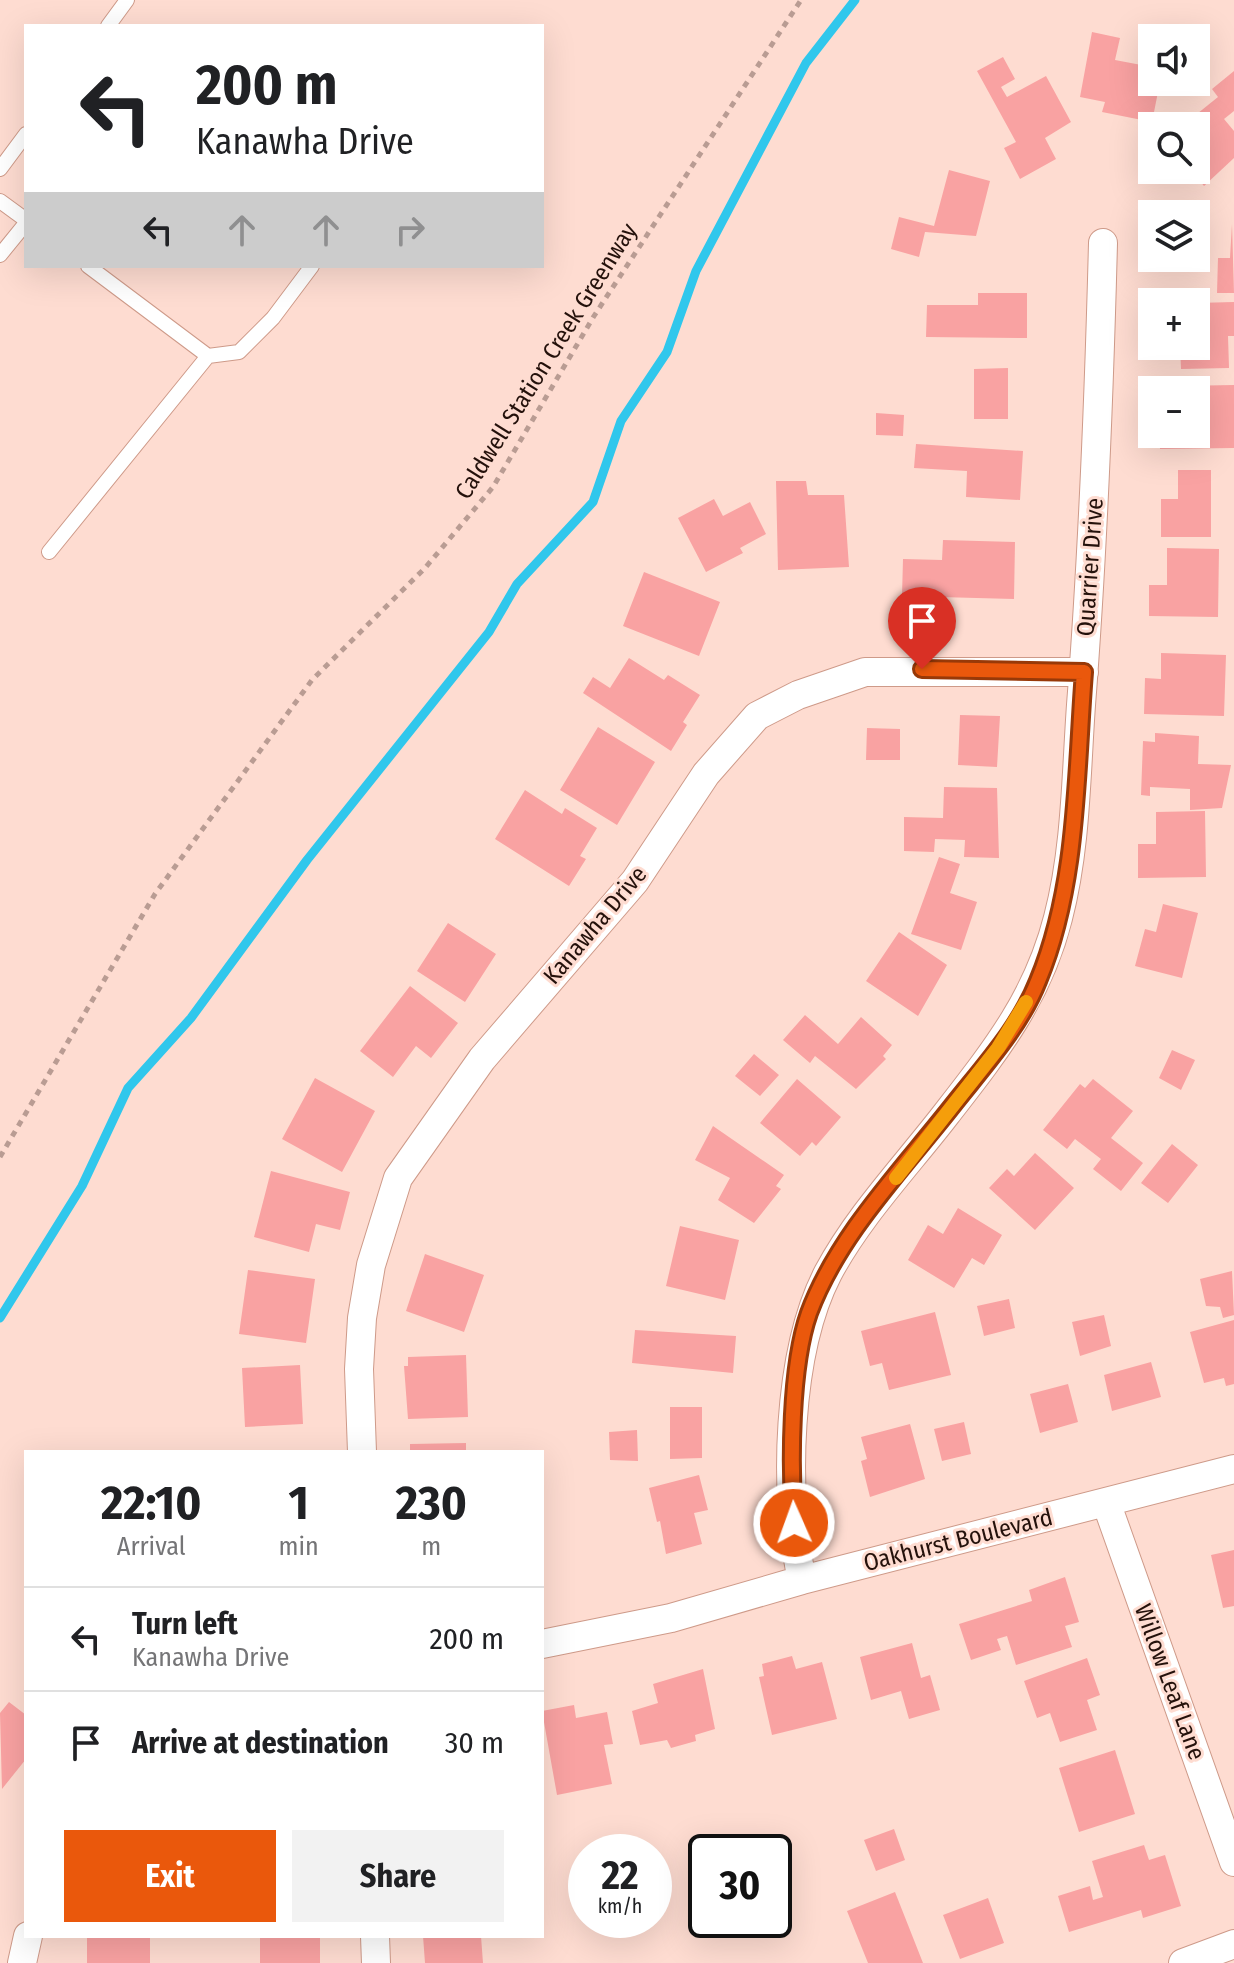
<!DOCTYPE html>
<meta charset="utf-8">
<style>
:root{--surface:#fff;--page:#f2f2f2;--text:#202124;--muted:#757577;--line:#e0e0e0;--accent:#ea580c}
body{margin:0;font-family:"Fira Sans Condensed",sans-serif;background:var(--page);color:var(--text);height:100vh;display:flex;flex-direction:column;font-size:30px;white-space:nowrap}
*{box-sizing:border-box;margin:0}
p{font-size:26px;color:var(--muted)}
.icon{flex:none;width:44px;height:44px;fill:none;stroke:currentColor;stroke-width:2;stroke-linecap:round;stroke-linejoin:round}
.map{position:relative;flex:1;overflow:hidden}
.sheet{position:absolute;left:24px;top:1450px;width:520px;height:488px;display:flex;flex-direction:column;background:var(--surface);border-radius:0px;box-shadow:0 8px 32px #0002}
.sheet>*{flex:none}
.top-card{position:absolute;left:24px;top:24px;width:520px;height:244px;border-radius:0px;box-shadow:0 8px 32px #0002;background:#fff;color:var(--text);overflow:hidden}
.fabs{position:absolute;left:1138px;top:24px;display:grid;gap:16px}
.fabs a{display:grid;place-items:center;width:72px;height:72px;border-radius:0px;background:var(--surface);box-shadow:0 8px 32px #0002;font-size:40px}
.speed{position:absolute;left:568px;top:1834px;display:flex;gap:16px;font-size:40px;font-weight:700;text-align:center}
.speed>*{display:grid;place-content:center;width:104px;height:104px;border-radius:50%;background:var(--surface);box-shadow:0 8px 32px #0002;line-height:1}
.speed small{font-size:20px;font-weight:400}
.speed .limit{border:4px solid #111;border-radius:12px;background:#fff;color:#111}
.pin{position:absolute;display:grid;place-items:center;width:68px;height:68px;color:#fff;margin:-82px -34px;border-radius:50% 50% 50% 0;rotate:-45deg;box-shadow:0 0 8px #0007}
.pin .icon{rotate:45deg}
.me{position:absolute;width:88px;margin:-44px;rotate:358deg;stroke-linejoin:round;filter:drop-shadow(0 0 6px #0008)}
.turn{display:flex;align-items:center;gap:28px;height:168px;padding:0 40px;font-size:36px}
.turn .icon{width:104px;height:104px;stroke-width:2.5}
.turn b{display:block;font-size:56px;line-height:68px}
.lanes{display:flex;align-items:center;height:76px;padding:0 40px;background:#0003;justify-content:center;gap:40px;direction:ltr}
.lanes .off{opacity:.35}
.eta{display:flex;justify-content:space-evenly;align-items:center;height:136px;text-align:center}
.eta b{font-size:48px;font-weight:700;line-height:56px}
.action{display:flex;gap:16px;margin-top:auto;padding:16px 40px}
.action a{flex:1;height:92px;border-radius:0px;background:var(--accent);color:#fff;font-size:32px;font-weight:700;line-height:92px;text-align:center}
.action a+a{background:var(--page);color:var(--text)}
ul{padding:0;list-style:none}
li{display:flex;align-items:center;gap:24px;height:104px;padding:0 40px;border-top:2px solid var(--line)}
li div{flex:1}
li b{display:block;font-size:30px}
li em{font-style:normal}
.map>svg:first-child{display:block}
</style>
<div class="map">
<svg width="1234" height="1963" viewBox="0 0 1234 1963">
<rect width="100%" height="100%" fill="#fedcd1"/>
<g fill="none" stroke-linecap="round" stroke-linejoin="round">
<path stroke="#30c7ec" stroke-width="9" d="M0 1318 82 1186 128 1088 191 1018 307 860 489 632 517 584 593 502 621 421 667 352 696 271 806 63 855 0"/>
</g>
<path fill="#f9a2a2" d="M1092 32 1120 38 1115 60 1152 67V82H1160L1152 122 1102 112 1105 102 1080 97Z
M1003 57 1015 79 1001 87 1007 97 1046 76 1071 122 1045 138 1056 159 1020 179 1004 148 1016 142 977 71Z
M1234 71V111L1224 119 1234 131V158L1204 186 1191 170H1196V126H1182L1218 97 1212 89Z
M949 170 990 181 976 236 925 232 919 257 891 249 899 217 934 226Z
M1232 224 1234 293H1217L1218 258H1230Z
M978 293H1027V338L926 337 927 305H978Z
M1234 302V336H1228L1229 368 1181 369 1180 346H1196V303Z
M1008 368V419H974V369Z
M1234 385V448L1160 449V434H1196V390H1180V386Z
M876 413 904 415 903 436 876 435Z
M916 444 1023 451 1020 500 966 497 967 471 914 468Z
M1178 470H1211V537H1161V499H1178Z
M776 481H806L808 495H844L849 567 778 570Z
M714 499 723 516 750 502 766 534 740 548 743 553 706 572 678 518Z
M943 540 1015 542 1014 599 902 596 903 559 942 560Z
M1167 548 1219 549 1218 617 1149 616V585H1167Z
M644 572 720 602 699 656 623 626Z
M1161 653 1226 655 1224 716 1144 714 1145 678 1161 679Z
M629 658 664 680 668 675 700 695 683 722 687 725 671 751 583 693 593 677 610 688Z
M960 715 1000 716 997 767 958 765Z
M598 727 655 762 617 825 560 790Z
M867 728 900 729V760H866Z
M1155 733 1199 736 1198 764 1231 765 1222 808 1190 810V789L1150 787V796L1141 795 1143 741 1155 742Z
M944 787 997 788 999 858 964 857 965 840 935 839 934 852 904 851V817L943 818Z
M525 790 562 814 565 808 597 828 580 856 586 859 569 886 495 839Z
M1205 811 1206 877 1138 878V844H1156V812Z
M939 857 960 864 950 893 977 902 961 950 911 934Z
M1163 904 1198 913 1182 978 1135 966 1145 929 1156 932Z
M448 923 496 954 465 1002 417 971Z
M899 932 947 965 918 1016 866 981Z
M410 986 458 1023 431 1058 416 1046 393 1077 360 1051Z
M805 1015 838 1044 861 1017 892 1045 883 1056 886 1059 856 1089 815 1056 810 1063 783 1040Z
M1172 1050 1195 1060 1181 1090 1159 1078Z
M754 1054 779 1075 760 1096 735 1076Z
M315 1078 375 1111 342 1172 282 1139Z
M797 1079 841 1117 816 1146 812 1142 800 1156 760 1123Z
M1093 1079 1133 1111 1111 1138 1143 1163 1121 1191 1093 1169 1101 1159 1075 1139 1067 1149 1043 1130 1080 1084 1085 1088Z
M713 1126 784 1175 776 1186 781 1189 754 1223 718 1200 730 1178 695 1160Z
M1172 1144 1198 1165 1168 1203 1141 1183Z
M1035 1153 1074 1188 1035 1230 989 1188 1007 1169 1014 1176Z
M271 1171 350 1192 340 1230 316 1224 309 1252 254 1237Z
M958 1208 1002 1235 984 1265 972 1258 954 1288 908 1260 928 1225 943 1234Z
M680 1226 739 1240 725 1300 666 1286Z
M425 1254 484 1275 464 1332 406 1311Z
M248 1270 315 1279 306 1343 239 1334Z
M1232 1271 1234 1315 1223 1318 1220 1307 1206 1306 1200 1279Z
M1009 1299 1015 1328 984 1336 977 1306Z
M935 1312 951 1375 889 1390 882 1363 870 1366 861 1331Z
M1104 1315 1111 1346 1080 1356 1072 1322Z
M1234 1320V1384L1226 1386 1224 1378 1204 1383 1190 1332Z
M635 1330 736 1336 733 1373 632 1363Z
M466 1355 468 1417 408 1419 404 1366H408V1357Z
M1151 1362 1161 1397 1112 1411 1104 1375Z
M300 1365 303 1424 245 1427 242 1368Z
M1068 1384 1078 1422 1040 1433 1030 1394Z
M670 1407H702V1458L670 1459Z
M964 1422 971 1454 942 1461 934 1429Z
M910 1424 925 1479 870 1497 861 1461 867 1459 861 1437Z
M637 1430 638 1461 610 1460 609 1432Z
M466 1443V1452H410V1444Z
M699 1475 708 1510 694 1513 702 1544 666 1554 660 1521 657 1522 649 1488Z
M1234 1550V1606L1223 1608 1211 1555Z
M1065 1577 1079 1622 1065 1626 1072 1647 1016 1665 1007 1636 997 1639 1001 1650 971 1660 959 1624 1032 1601 1029 1590Z
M912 1643 921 1678 930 1675 940 1710 909 1719 901 1691 871 1700 860 1657Z
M792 1656 796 1669 822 1662 837 1719 772 1735 759 1677 764 1676 762 1664Z
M1087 1658 1100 1695 1087 1700 1097 1730 1060 1742 1050 1713 1037 1718 1024 1681Z
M703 1669 715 1729 695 1735 696 1741 671 1748 667 1740 640 1745 632 1711 658 1703 653 1684Z
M9 1702 26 1715V1759L2 1789 0 1713Z
M574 1705 576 1718 607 1712 613 1744 604 1745 612 1784 557 1795 542 1711Z
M1115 1750 1135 1814 1079 1832 1059 1768Z
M894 1829 905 1860 876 1871 864 1840Z
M1144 1845 1149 1860 1165 1855 1181 1906 1143 1918 1141 1910 1069 1932 1058 1896 1090 1886 1093 1900 1103 1897 1092 1861Z
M895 1892 923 1963H868L847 1911Z
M988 1898 1004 1943 960 1959 943 1915Z
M87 1936H150V1963H87Z
M260 1936H320V1963H260Z
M423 1936H481L483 1963H425Z"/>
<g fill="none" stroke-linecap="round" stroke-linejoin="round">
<g stroke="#ce9a89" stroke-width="16">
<path id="service" d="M108 26 127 0
M0 169 26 134
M0 201 26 220
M0 255 26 223
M88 266 208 356 239 352 273 318 312 266
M49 552 208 356"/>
</g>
<g stroke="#ce9a89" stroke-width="30">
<path id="minor" d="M362 1452 359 1369 362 1318 371 1265 398 1178 482 1059 635 881 706 774 757 716 798 695 865 672H1084
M1106 1502 1234 1862
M802 1580C783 1493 787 1352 828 1273 859 1215 907 1165 947 1113 996 1050 1038 997 1058 918 1076 849 1076 776 1081 705 1093 551 1099 398 1103 243
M542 1644 671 1618 802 1580 1234 1469
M375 1936 376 1963
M22 1963 28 1936
M1183 1963 1234 1944"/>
</g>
<path stroke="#b99c93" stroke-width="5" stroke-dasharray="6 6" stroke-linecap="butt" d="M0 1157 155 894 312 680 425 568 493 487 594 316 801 0"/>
<use href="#service" stroke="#fff" stroke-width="14"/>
<use href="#minor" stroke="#fff" stroke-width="28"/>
</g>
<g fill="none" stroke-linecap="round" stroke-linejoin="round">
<g stroke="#983908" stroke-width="20">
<path id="route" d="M794 1523C790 1465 790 1367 809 1313 838 1235 902 1170 953 1105 983 1067 1020 1027 1038 981 1078 885 1076 774 1084 672L922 669"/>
</g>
<use href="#route" stroke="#ea580c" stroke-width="14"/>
<path stroke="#f59e0b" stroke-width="14" d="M896 1178 998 1048 1026 1002"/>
</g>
<g text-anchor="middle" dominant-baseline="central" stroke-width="6" stroke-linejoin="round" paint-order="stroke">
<g font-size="24" fill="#24110b" stroke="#fedcd1">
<text transform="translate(546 361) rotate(-58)">Caldwell Station Creek Greenway</text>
<text transform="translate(1090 567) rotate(-86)">Quarrier Drive</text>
<text transform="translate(595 925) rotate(-50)">Kanawha Drive</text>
<text transform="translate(958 1540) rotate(-14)">Oakhurst Boulevard</text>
<text transform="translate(1170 1682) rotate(70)">Willow Leaf Lane</text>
</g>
</g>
</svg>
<div class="fabs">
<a><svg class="icon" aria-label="sound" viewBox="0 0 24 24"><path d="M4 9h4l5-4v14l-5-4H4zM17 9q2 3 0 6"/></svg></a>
<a><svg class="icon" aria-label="search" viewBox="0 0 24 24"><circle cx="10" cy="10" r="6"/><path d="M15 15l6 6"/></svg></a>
<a><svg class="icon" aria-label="layers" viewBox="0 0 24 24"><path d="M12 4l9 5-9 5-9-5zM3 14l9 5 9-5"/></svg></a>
<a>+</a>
<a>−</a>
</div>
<div class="speed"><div>22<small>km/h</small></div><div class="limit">30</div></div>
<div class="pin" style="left:922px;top:669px;background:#d93025"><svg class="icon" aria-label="arrive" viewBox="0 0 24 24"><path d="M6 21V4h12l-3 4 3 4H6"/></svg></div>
<svg class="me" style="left:794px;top:1523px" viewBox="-20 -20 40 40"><circle r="17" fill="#ea580c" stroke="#fff" stroke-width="3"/><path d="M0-11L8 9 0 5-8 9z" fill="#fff"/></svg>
<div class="top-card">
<div class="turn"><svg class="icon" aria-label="left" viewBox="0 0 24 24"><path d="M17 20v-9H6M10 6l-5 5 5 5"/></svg><div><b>200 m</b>Kanawha Drive</div></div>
<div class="lanes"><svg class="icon" aria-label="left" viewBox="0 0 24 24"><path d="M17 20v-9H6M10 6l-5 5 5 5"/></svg><svg class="icon off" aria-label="ahead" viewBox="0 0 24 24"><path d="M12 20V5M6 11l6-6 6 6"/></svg><svg class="icon off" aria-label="ahead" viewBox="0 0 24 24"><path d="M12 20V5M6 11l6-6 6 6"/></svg><svg class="icon off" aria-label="right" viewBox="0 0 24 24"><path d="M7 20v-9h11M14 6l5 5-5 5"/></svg></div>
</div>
<section class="sheet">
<div class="eta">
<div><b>22:10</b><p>Arrival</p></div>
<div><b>1</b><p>min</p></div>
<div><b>230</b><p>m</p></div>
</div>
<ul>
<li><svg class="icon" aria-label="left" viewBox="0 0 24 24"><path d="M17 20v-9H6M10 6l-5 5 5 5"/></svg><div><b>Turn left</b><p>Kanawha Drive</p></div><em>200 m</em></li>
<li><svg class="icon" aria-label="arrive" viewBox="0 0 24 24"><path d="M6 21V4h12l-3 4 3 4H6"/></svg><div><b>Arrive at destination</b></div><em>30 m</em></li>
</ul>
<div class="action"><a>Exit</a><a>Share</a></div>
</section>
</div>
